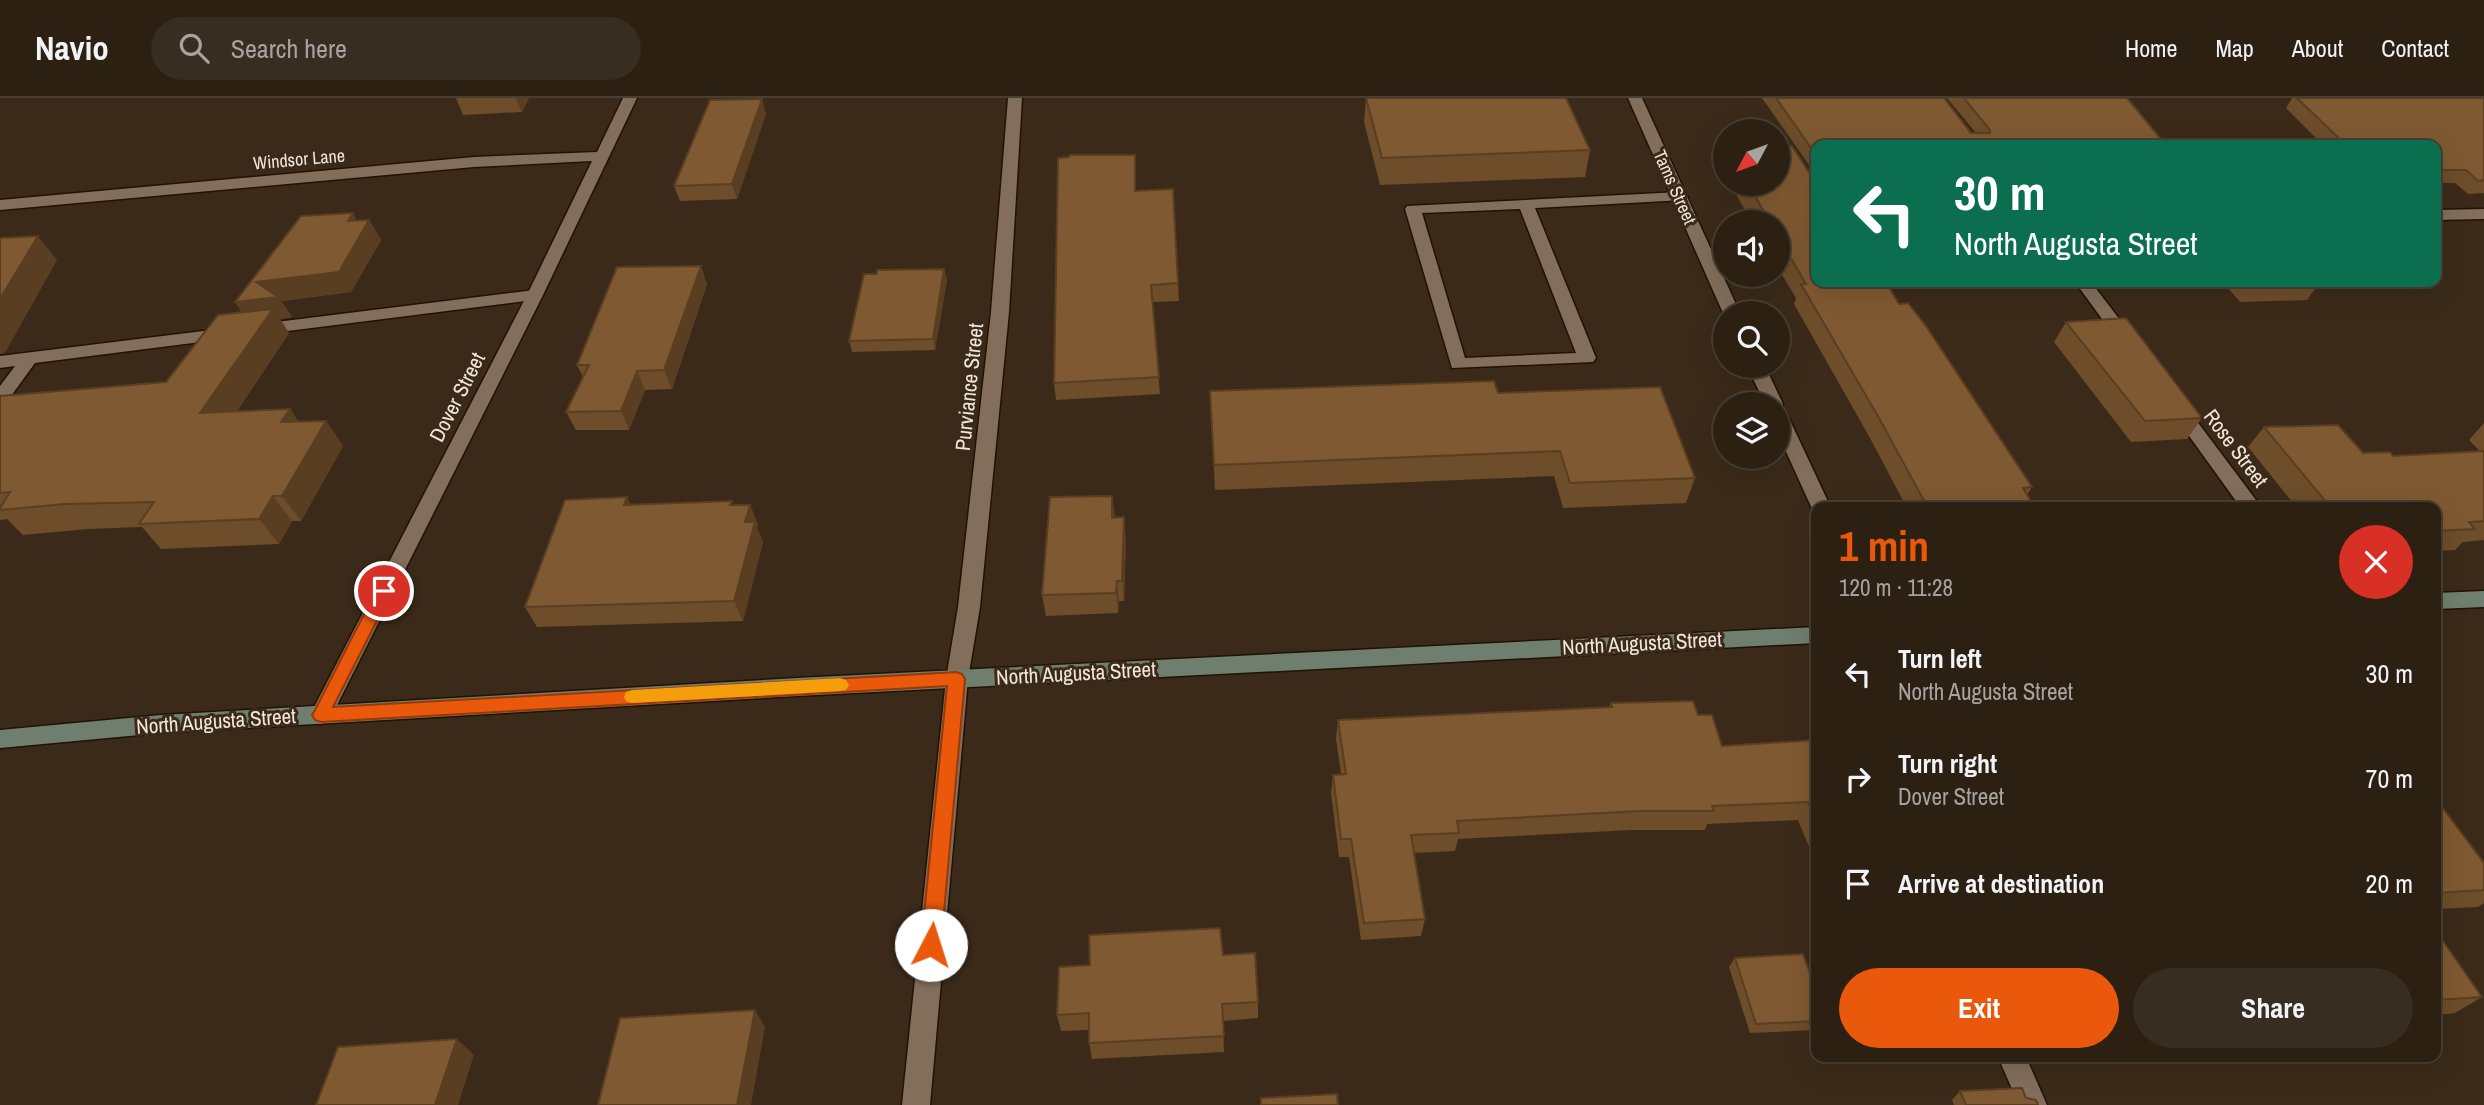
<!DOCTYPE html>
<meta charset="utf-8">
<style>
:root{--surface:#2c2013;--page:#382d21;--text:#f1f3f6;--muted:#a6a3a0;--line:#483e33;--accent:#ea580c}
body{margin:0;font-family:"Archivo Narrow",sans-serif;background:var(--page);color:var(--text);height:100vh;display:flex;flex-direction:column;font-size:26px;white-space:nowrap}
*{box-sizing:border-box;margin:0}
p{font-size:23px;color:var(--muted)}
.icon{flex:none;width:38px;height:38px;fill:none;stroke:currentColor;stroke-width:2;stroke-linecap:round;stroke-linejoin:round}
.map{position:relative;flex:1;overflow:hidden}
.drawer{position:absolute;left:1811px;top:404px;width:630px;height:560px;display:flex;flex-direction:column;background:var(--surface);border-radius:14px;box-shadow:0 7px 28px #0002,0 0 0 2px var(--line)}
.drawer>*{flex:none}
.hud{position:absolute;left:1811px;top:42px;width:630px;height:147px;border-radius:14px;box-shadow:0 7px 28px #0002,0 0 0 2px var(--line);background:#0b6e4f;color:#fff;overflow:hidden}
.needle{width:46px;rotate:229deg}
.buttons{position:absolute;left:1713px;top:21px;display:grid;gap:14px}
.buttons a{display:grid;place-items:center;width:77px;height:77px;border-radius:50%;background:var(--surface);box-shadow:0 7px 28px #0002,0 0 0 2px var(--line);font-size:35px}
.pin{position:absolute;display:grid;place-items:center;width:60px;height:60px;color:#fff;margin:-30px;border:4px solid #fff;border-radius:50%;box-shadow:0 2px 7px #0007}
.me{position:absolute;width:77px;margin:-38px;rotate:5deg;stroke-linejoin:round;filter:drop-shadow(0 0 5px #0008)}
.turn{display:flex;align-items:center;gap:24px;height:147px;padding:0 28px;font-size:32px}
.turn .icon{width:91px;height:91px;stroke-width:2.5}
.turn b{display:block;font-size:49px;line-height:60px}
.round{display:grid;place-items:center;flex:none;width:74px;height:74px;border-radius:37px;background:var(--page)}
.overview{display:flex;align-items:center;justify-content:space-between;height:119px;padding:0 28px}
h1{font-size:42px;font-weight:700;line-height:52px;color:var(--accent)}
.action{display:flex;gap:14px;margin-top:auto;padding:14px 28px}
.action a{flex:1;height:80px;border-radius:42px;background:var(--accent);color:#fff;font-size:28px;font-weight:700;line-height:80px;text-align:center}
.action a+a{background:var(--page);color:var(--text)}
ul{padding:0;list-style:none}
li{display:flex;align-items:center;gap:21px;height:105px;padding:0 28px}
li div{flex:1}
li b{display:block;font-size:26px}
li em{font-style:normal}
header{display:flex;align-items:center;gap:42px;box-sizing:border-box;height:98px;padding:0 35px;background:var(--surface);border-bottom:2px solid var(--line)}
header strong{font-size:33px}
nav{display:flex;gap:38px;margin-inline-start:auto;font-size:24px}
.search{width:490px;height:63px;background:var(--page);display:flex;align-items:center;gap:18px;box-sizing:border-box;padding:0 24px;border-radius:38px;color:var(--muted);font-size:26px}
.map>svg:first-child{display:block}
</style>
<header>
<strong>Navio</strong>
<div class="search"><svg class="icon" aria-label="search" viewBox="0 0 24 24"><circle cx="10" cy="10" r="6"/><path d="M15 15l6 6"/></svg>Search here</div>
<nav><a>Home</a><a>Map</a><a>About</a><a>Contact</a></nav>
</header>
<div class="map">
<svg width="2484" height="1007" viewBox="0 0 2484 1007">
<rect width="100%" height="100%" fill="#3b2a19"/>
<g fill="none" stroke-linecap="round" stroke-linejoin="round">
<g stroke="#221203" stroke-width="3">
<path id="service" d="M1680 94 1685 96 1688 99 1685 102 1535 110 1596 260 1593 264 1452 270 1405 111 1407 108ZM1520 111 1576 255 1465 260 1422 115Z
M535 192 541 193 543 197 541 201 35 265 6 305 0 307V288L15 268 0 270V258Z
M1998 959H2026L2047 1007H2019Z"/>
</g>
<g stroke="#221203" stroke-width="3">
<path id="minor" d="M623 0H637L543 197 329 623 321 626 313 623 310 617 527 197 592 63 474 69 0 112V102L474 59 597 54Z
M1008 0H1022L1009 214 980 509 968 581 930 1007H902L946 581 958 509 991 214Z
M1628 0H1642L1740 215H1726V218L1723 215Z
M2484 111V121L2436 122V112Z
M2075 184H2091L2133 239 2136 243 2133 247H2121Z
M1747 268H1765L1783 306 1780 310 1787 316 1831 410H1816V416L1814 415 1778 336V306H1765Z
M2178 304 2184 306 2262 410H2241L2169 310Z"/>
</g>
<g stroke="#221203" stroke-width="3">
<path id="secondary" d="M2484 493V509L2436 511V495Z
M1816 529V545L797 598 161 635 0 650V632L161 617 797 580Z"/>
</g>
<use href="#service" fill="#826e5b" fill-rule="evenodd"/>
<use href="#minor" fill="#826e5b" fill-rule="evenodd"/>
<use href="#secondary" fill="#6f7f6f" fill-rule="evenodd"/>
</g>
<path fill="#6d4d2a" d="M456 0H529L522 14 463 17Z
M1366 0H1566L1590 52 1585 79 1380 87 1364 24Z
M1762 0H1944L1971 35H1976L1947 0H2127L2166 47H1816V74H1814Z
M2292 0H2484V95L2468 96 2455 85H2436V47H2323L2286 10Z
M766 16 737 101 680 103 674 88Z
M1726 54V77L1721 69Z
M1135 57 1136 93 1178 185 1179 203 1152 204 1160 296 1056 302 1054 285Z
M1730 86H1778L1899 206 2032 389 2027 397 2035 410H1907L1870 340 1794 206 1796 200 1778 170V124H1752Z
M369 122 381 142 351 194 281 203 292 219 280 221 289 235 237 313 290 311 298 324 326 323 343 348 301 423H292L279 446 161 451 142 429 88 431 23 437 7 421 0 422V298L166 284 242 214 235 204 357 123Z
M944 171 947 182 935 252 852 254 849 243Z
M2223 184H2313L2317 188 2307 202 2240 204Z
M707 186 672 291 645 292 629 332H576L566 314 583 279 577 267Z
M2066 224 2202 320 2187 341 2131 344 2054 244Z
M1210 293 1498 295 1695 380 1686 405 1563 410 1554 378 1215 392Z
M2484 325V442L2463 444 2455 452 2436 453V410H2297L2248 349 2264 329 2363 355 2393 358 2480 353 2469 342Z
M631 407H750L758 427 757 430 763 444 743 523 537 529 525 509Z
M1115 420 1126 440 1124 503H1119L1118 515 1046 518 1042 497Z
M1611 605 1698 617 1722 648 1816 642V751H1810L1798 722 1707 726 1705 732H1632L1458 741 1455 753 1414 755 1425 821 1421 838 1361 842 1349 759H1339L1331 695 1333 677 1341 676 1336 641 1338 622 1609 609Z
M2436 701 2484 765V805L2478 809 2436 811Z
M2436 833 2482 899 2455 915 2436 917Z
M1223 857 1258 904V920L1223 923 1224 954 1092 961 1089 945V932L1061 933 1057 917Z
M1735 860 1816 892V932L1750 935 1729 869Z
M1960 993 2026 1000 2038 1007H1954L1952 1002Z"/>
<path fill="#593e22" d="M515 0H529L522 14Z
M762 1 766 16 737 101 732 86Z
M353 115 363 133 369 122 381 142 351 194 281 203 292 219 280 221 289 235 219 340 200 315 249 225 235 204 256 184 348 123Z
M38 138 57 162 5 255 0 256V201Z
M701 168 707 186 672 291 664 272Z
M944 171 947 182 935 252 933 241Z
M637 273 645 292 629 332 621 313Z
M290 311 307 336 281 324Z
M326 323 343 348 301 423 282 398Z
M273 398 292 423 279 446 259 421Z
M1112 398 1115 418 1114 440 1112 420Z
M627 399 637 420 624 407Z
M750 407 758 427 757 430 763 444 743 523 734 503 745 424Z
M1124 419 1126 440 1124 503 1122 483Z
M1117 483 1119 503 1118 515 1116 495Z
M755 912 765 929 751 1007H737Z
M457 941 474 957 458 1007H435Z"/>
<path fill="#7f5931" stroke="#593e22" stroke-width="2" d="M1366 0H1566L1590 52 1382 60Z
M1776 0H1944L1971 35H1990V32L1964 0H2127L2166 47H1816V57Z
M2297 0H2484V82L2478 83 2466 72H2436V47H2346Z
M762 1 732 86 674 88 710 2Z
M1778 48H1792L1816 85V184H1880L1884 190 1889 189 1899 206 1908 205 1926 228 2032 389 2023 390 2035 410H1928L1879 320 1801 186H1806L1778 138V124H1770L1748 86H1778Z
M1070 57H1135V93L1173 91 1178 185 1151 187 1159 279 1054 285 1058 60 1069 59Z
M353 115 348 123 369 122 339 174 256 184 278 199 235 204 301 118Z
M38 138 0 201V140Z
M701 168 664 272 637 273 621 313 566 314 589 267H577L617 169Z
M944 171 933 241 849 243 864 176H877V172Z
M2245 184H2313L2317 188 2250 189Z
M273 211 200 315 290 311 281 324 326 323 282 398H273L259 421 139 426 154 404 65 406 0 412V410L10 394 0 395V298L166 284 218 217Z
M2126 220 2202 320 2145 323 2066 224Z
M1494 283 1498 295 1660 289 1695 380 1570 385 1560 353 1214 367 1210 293Z
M2338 327 2363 355 2390 354 2393 358 2484 353V423L2469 424 2475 431 2436 433V410H2331L2264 329Z
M1112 398V420L1124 419 1122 483H1117L1116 495 1042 497 1050 399Z
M627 399 624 407 732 403 730 407H750L745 424H755L734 503 525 509 565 402Z
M1693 603 1698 617H1712L1722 648 1816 642V723L1808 704 1712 708 1714 713H1639L1457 723 1459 735 1411 737 1425 821 1364 825 1351 741H1341L1333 677 1346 676 1338 622 1612 609 1611 605Z
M2436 701 2484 765V792L2436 795Z
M1220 830 1223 857 1255 855 1258 904 1222 906 1224 938 1089 945V915L1057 917 1059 869 1090 867 1089 837Z
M2436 833 2482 899 2436 902Z
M1803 856 1816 892V923L1756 926 1735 860Z
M755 912 737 1007H598L620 920Z
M457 941 435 1007H316L338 949Z
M2022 990 2026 1000 2036 1002 2038 1007H1966L1960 993Z
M1337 996 1338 1007H1261V1000Z"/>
<path fill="#ea580c" stroke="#983908" stroke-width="2" d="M384 487 392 493 333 609 957 574 962 576 965 581 941 847 938 854 931 856 924 854 921 847 947 588 321 624 315 622 312 617 315 612 378 489Z"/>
<path fill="#f59e0b" d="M840 580 846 582 849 587 846 592 840 593 632 605 626 603 624 599 626 594 632 592Z"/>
<g text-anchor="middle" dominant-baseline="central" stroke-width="6" stroke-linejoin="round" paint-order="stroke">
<g font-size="18" fill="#f1e6db" stroke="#3b2a19">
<text transform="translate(299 61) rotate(-5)">Windsor Lane</text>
<text transform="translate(1675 89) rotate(66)">Tams Street</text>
</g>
<g font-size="21" fill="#f1e6db" stroke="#3b2a19">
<text transform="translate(969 289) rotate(-84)">Purviance Street</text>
<text transform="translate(457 299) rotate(-63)">Dover Street</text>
<text transform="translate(2236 350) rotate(53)">Rose Street</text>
<text transform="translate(1642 545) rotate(-3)">North Augusta Street</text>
<text transform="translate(1076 575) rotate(-3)">North Augusta Street</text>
<text transform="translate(216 623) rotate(-4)">North Augusta Street</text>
</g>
</g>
</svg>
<div class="buttons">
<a><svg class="needle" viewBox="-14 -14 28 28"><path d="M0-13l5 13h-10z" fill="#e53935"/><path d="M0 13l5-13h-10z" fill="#a6a3a0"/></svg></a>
<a><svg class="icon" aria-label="sound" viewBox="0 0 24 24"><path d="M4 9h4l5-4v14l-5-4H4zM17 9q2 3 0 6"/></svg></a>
<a><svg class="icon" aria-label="search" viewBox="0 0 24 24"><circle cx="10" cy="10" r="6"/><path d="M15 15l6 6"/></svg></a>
<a><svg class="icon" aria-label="layers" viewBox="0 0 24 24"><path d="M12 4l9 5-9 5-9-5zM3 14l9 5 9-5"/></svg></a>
</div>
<div class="pin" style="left:384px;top:493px;background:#d93025"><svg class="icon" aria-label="arrive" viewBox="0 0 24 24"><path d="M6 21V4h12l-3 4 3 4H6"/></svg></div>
<svg class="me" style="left:931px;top:847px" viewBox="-20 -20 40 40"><circle r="19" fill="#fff"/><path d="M0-13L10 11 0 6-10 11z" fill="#ea580c"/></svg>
<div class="hud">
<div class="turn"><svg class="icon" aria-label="left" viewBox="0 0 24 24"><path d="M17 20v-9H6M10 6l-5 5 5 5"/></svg><div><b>30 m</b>North Augusta Street</div></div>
</div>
<section class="drawer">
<div class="overview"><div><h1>1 min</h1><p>120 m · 11:28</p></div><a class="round" style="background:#d93025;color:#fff"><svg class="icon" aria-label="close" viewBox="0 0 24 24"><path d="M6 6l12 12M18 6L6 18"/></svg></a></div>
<ul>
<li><svg class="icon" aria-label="left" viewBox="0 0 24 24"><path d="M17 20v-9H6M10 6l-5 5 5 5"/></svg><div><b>Turn left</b><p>North Augusta Street</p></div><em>30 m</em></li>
<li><svg class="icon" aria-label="right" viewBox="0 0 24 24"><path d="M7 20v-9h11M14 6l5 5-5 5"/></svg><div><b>Turn right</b><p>Dover Street</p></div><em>70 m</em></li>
<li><svg class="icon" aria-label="arrive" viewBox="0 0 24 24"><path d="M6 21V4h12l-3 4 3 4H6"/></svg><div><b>Arrive at destination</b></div><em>20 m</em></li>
</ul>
<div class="action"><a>Exit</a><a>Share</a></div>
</section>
</div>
